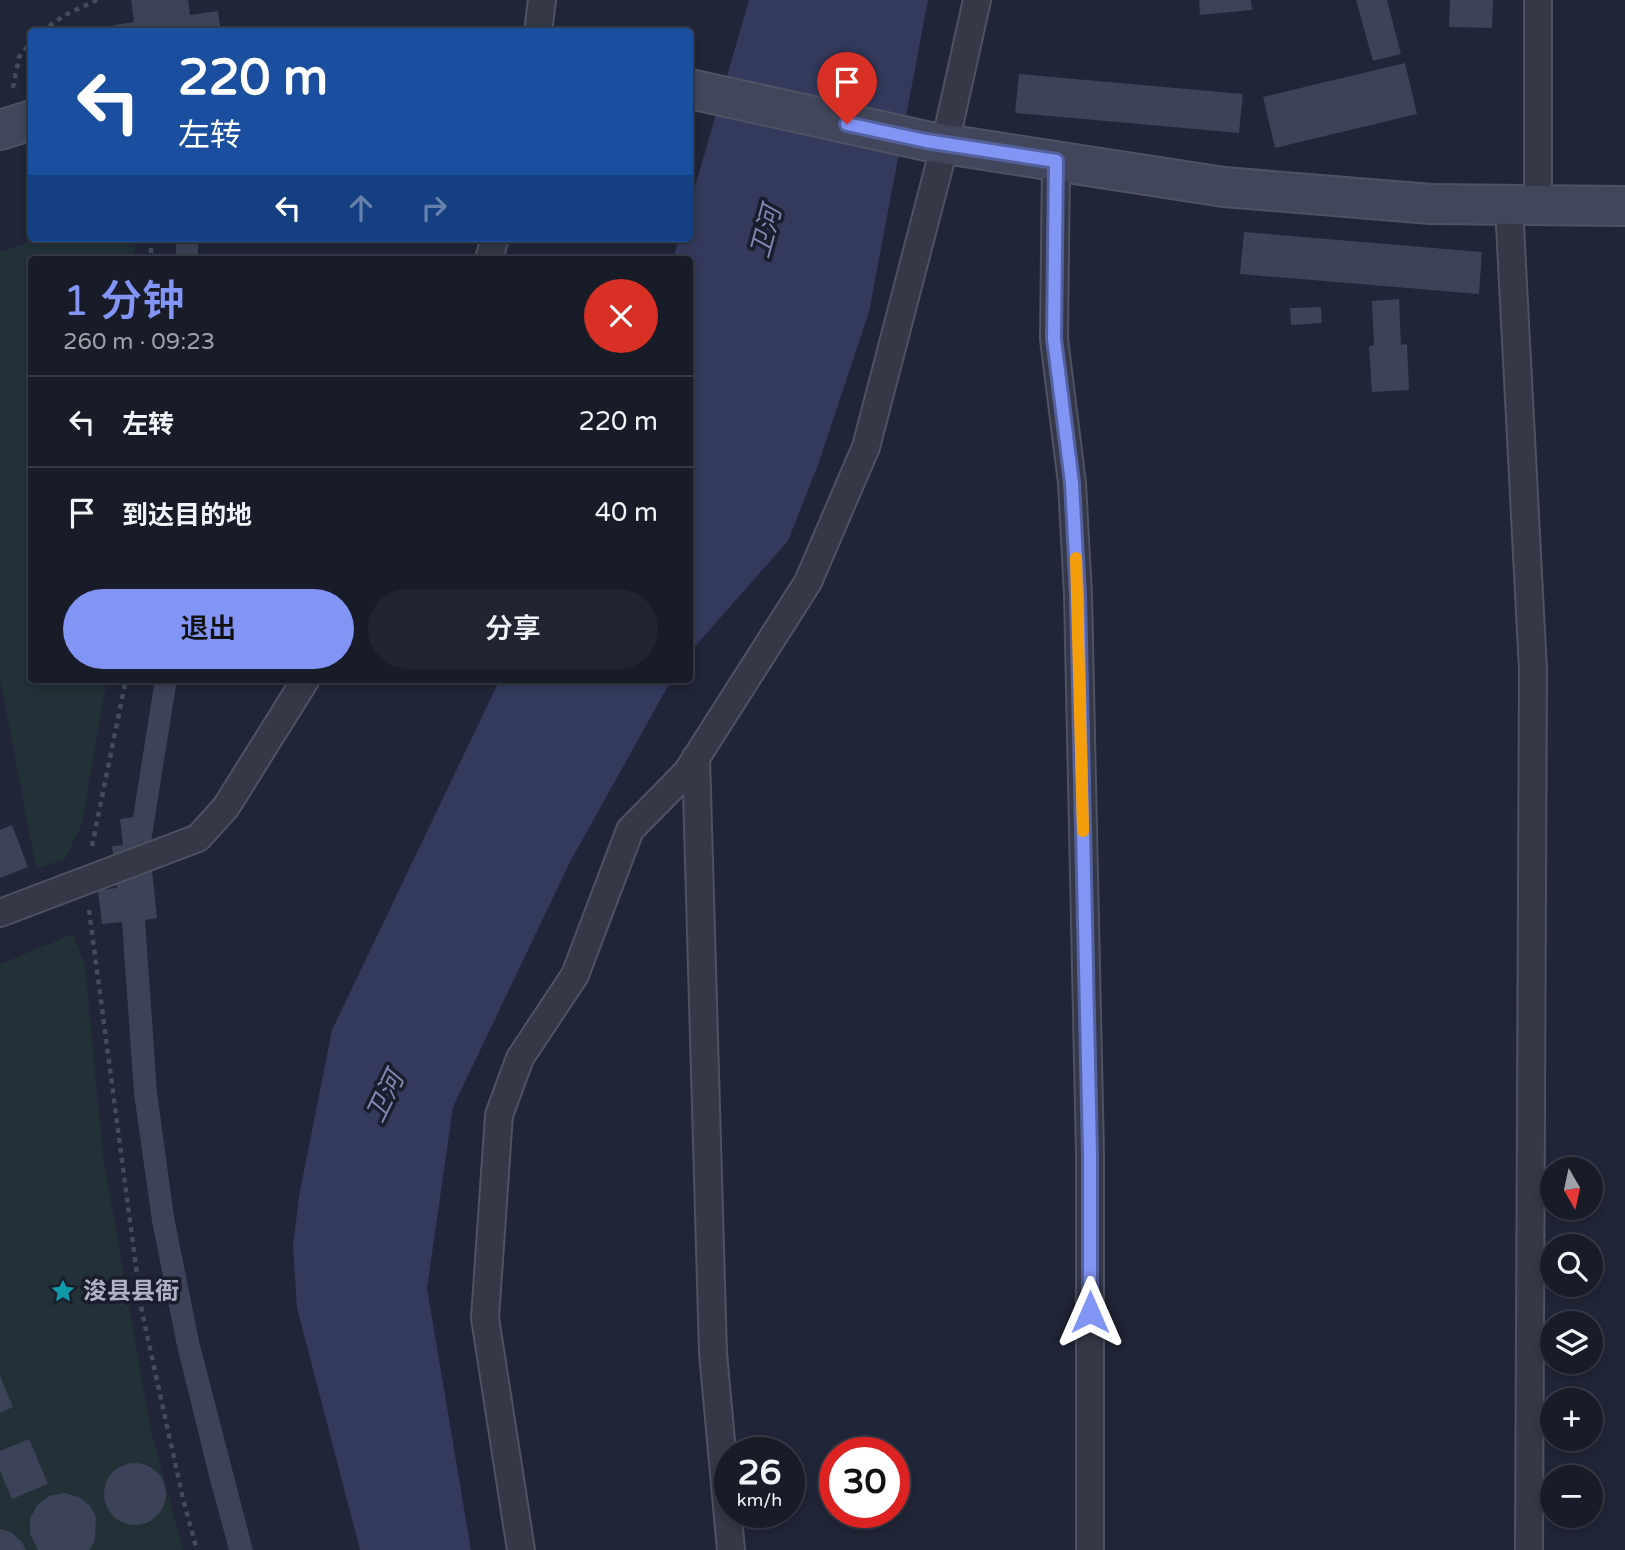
<!DOCTYPE html>
<html lang="zh">
<meta charset="utf-8">
<style>
:root{--surface:#181c29;--page:#212531;--text:#f1f3f6;--muted:#9fa1a8;--line:#363a46;--accent:#8295f5}
body{margin:0;font-family:"Varela Round","Noto Sans SC",sans-serif;background:var(--page);color:var(--text);height:100vh;display:flex;flex-direction:column;font-size:26px;white-space:nowrap}
*{box-sizing:border-box;margin:0}
p{font-size:23px;color:var(--muted)}
.icon{flex:none;width:38px;height:38px;fill:none;stroke:currentColor;stroke-width:2;stroke-linecap:round;stroke-linejoin:round}
.map{position:relative;flex:1;overflow:hidden}
.panel{position:absolute;left:28px;top:256px;width:665px;height:427px;display:flex;flex-direction:column;background:var(--surface);border-radius:7px;box-shadow:0 4px 10px #0003,0 0 0 2px var(--line)}
.panel>*{flex:none}
.guide{position:absolute;left:28px;top:28px;width:665px;height:214px;border-radius:7px;box-shadow:0 4px 10px #0003,0 0 0 2px var(--line);background:#1a4fa0;color:#fff;overflow:hidden}
.needle{width:46px;rotate:171deg}
.tools{position:absolute;left:1540px;top:1157px;display:grid;gap:14px}
.tools a{display:grid;place-items:center;width:63px;height:63px;border-radius:50%;background:var(--surface);box-shadow:0 4px 10px #0003,0 0 0 2px var(--line);font-size:35px}
.speed{position:absolute;left:714px;top:1437px;display:flex;gap:14px;font-size:35px;font-weight:700;text-align:center}
.speed>*{display:grid;place-content:center;width:91px;height:91px;border-radius:50%;background:var(--surface);box-shadow:0 4px 10px #0003,0 0 0 2px var(--line);line-height:1}
.speed small{font-size:18px;font-weight:400}
.speed .limit{border:10px solid #d22;background:#fff;color:#111}
.pin{position:absolute;display:grid;place-items:center;width:60px;height:60px;color:#fff;margin:-72px -30px;border-radius:50% 50% 50% 0;rotate:-45deg;box-shadow:0 0 7px #0007}
.pin .icon{rotate:45deg}
.me{position:absolute;width:77px;margin:-38px;rotate:0deg;stroke-linejoin:round;filter:drop-shadow(0 0 5px #0008)}
.turn{display:flex;align-items:center;gap:24px;height:147px;padding:0 35px;font-size:32px}
.turn .icon{width:91px;height:91px;stroke-width:2.5}
.turn b{display:block;font-size:49px;line-height:60px}
.lanes{display:flex;align-items:center;height:66px;padding:0 35px;background:#0003;justify-content:center;gap:35px;direction:ltr}
.lanes .off{opacity:.35}
.round{display:grid;place-items:center;flex:none;width:74px;height:74px;border-radius:37px;background:var(--page)}
.summary{display:flex;align-items:center;justify-content:space-between;height:119px;padding:0 35px}
h1{font-size:42px;font-weight:600;line-height:52px;color:var(--accent)}
.cta{display:flex;gap:14px;margin-top:auto;padding:14px 35px}
.cta a{flex:1;height:80px;border-radius:42px;background:var(--accent);color:#111;font-size:28px;font-weight:600;line-height:80px;text-align:center}
.cta a+a{background:var(--page);color:var(--text)}
ul{padding:0;list-style:none}
li{display:flex;align-items:center;gap:21px;height:91px;padding:0 35px;border-top:2px solid var(--line)}
li div{flex:1}
li b{display:block;font-size:26px}
li em{font-style:normal}
.map>svg:first-child{display:block}
</style>
<div class="map">
<svg width="1625" height="1550" viewBox="0 0 1625 1550">
<rect width="100%" height="100%" fill="#202537"/>
<path fill="#223138" d="M34 238H135V259H32V679H107L82 824 65 859 36 869 0 678V252L22 245Z
M73 934 85 965 103 1155 150 1426 183 1550H0V964Z"/>
<path fill="#333a5c" d="M749 0H928L869 312 819 462 788 541 690 652V259H673L679 238H690V204Z
M500 679H672L571 860 453 1107 427 1288 471 1550H360L297 1308 293 1246 299 1196 332 1030Z"/>
<path fill="#3c4257" d="M131 0H188L190 15 218 11 221 32H115L114 25 134 22Z
M1199 0H1251L1252 10 1200 15Z
M1356 0H1387L1401 54 1373 61Z
M1450 0H1493L1492 28 1449 27Z
M1405 63 1417 114 1275 148 1263 97Z
M1019 74 1243 94 1239 133 1015 113Z
M1244 232 1482 252 1479 294 1240 274Z
M176 238H198V259H176Z
M1399 299 1401 345 1407 344 1409 390 1372 392 1369 346 1374 345 1372 301Z
M1321 307 1322 323 1291 325 1290 308Z
M155 679H177L151 842 140 843 144 870 152 869 157 918 145 920 157 1092 174 1217 199 1341 253 1550H229L210 1480 177 1346 152 1221 134 1094 122 922 102 924 98 890 117 888 112 846 123 845 120 819 133 817Z
M12 825 28 867 0 878V830Z
M0 1376 13 1407 0 1413Z
M29 1439 48 1484 12 1499 0 1471V1451Z
M104 1494a31 31 0 1 1 62 0a31 31 0 1 1-62 0Z
M64 1493 79 1497 90 1506 96 1517 95 1540 89 1550H38L30 1534V1519L37 1505 49 1496Z
M0 1529 11 1532 21 1541 26 1550H0Z"/>
<g fill="none" stroke-linecap="round" stroke-linejoin="round">
<g stroke="#4e5262" stroke-width="30">
<path id="street" d="M1538 0V188
M538 32 542 0
M1056 161 1054 339 1072 483 1078 595 1090 1154V1550
M1509 206 1533 670 1529 1550
M489 259 495 238
M696 757 713 1353 731 1550
M0 913 198 838 226 807 306 679
M521 1550 485 1318 499 1115 520 1058 575 975 630 830 687 772 808 582 866 447 945 144 977 0"/>
</g>
<g stroke="#4e5262" stroke-width="42">
<path id="secondary" d="M690 89 926 141 1224 187 1431 204 1625 206
M0 130 32 120"/>
</g>
<path stroke="#404e55" stroke-width="4.5" stroke-dasharray="5 5" stroke-linecap="butt" d="M41 32 65 15 97 0
M13 88 19 57 32 41
M151 238V259
M92 846 126 679
M89 910 142 1312 183 1499 197 1550"/>
<use href="#street" stroke="#343847" stroke-width="26"/>
<use href="#secondary" stroke="#42465a" stroke-width="38"/>
</g>
<g fill="none" stroke-linecap="round" stroke-linejoin="round">
<g stroke="#54619f" stroke-width="18">
<path id="route" d="M847 124 926 141 1056 161 1054 339 1072 483 1078 596 1090 1154V1312"/>
</g>
<use href="#route" stroke="#8295f5" stroke-width="12"/>
<path stroke="#f59e0b" stroke-width="12" d="M1076 558 1083 831"/>
</g>
<defs>
<g id="sight-bare" transform="scale(1.89)"><path d="M0-6L1.8-2.2L6-1.7L2.9 1.2L3.7 5.4L0 3.3L-3.7 5.4L-2.9 1.2L-6-1.7L-1.8-2.2Z" fill="#0f9aa8" stroke="#191d2c" stroke-width="2.5" paint-order="stroke"/></g>
</defs>
<g fill-rule="evenodd">
<use href="#sight-bare" x="63" y="1291"/>
</g>
<g text-anchor="middle" dominant-baseline="central" stroke-width="7" stroke-linejoin="round" paint-order="stroke">
<g font-size="24" font-weight="bold" fill="#aeb2c4" stroke="#191d2c" text-anchor="start">
<text x="83" y="1291">浚县县衙</text>
</g>
<g font-size="26" font-style="italic" fill="#7e89b1" stroke="#191d2c">
<text transform="translate(766 232) rotate(-75)">卫河</text>
<text transform="translate(385 1097) rotate(-64)">卫河</text>
</g>
</g>
</svg>
<div class="tools">
<a><svg class="needle" viewBox="-14 -14 28 28"><path d="M0-13l5 13h-10z" fill="#e53935"/><path d="M0 13l5-13h-10z" fill="#9fa1a8"/></svg></a>
<a><svg class="icon" aria-label="search" viewBox="0 0 24 24"><circle cx="10" cy="10" r="6"/><path d="M15 15l6 6"/></svg></a>
<a><svg class="icon" aria-label="layers" viewBox="0 0 24 24"><path d="M12 4l9 5-9 5-9-5zM3 14l9 5 9-5"/></svg></a>
<a>+</a>
<a>−</a>
</div>
<div class="speed"><div>26<small>km/h</small></div><div class="limit">30</div></div>
<div class="pin" style="left:847px;top:124px;background:#d93025"><svg class="icon" aria-label="arrive" viewBox="0 0 24 24"><path d="M6 21V4h12l-3 4 3 4H6"/></svg></div>
<svg class="me" style="left:1090px;top:1312px" viewBox="-20 -20 40 40"><path d="M0-17L14 15 0 8-14 15z" fill="#8295f5" stroke="#fff" stroke-width="4"/></svg>
<div class="guide">
<div class="turn"><svg class="icon" aria-label="left" viewBox="0 0 24 24"><path d="M17 20v-9H6M10 6l-5 5 5 5"/></svg><div><b>220 m</b>左转</div></div>
<div class="lanes"><svg class="icon" aria-label="left" viewBox="0 0 24 24"><path d="M17 20v-9H6M10 6l-5 5 5 5"/></svg><svg class="icon off" aria-label="ahead" viewBox="0 0 24 24"><path d="M12 20V5M6 11l6-6 6 6"/></svg><svg class="icon off" aria-label="right" viewBox="0 0 24 24"><path d="M7 20v-9h11M14 6l5 5-5 5"/></svg></div>
</div>
<section class="panel">
<div class="summary"><div><h1>1 分钟</h1><p>260 m · 09:23</p></div><a class="round" style="background:#d93025;color:#fff"><svg class="icon" aria-label="close" viewBox="0 0 24 24"><path d="M6 6l12 12M18 6L6 18"/></svg></a></div>
<ul>
<li><svg class="icon" aria-label="left" viewBox="0 0 24 24"><path d="M17 20v-9H6M10 6l-5 5 5 5"/></svg><div><b>左转</b></div><em>220 m</em></li>
<li><svg class="icon" aria-label="arrive" viewBox="0 0 24 24"><path d="M6 21V4h12l-3 4 3 4H6"/></svg><div><b>到达目的地</b></div><em>40 m</em></li>
</ul>
<div class="cta"><a>退出</a><a>分享</a></div>
</section>
</div>
